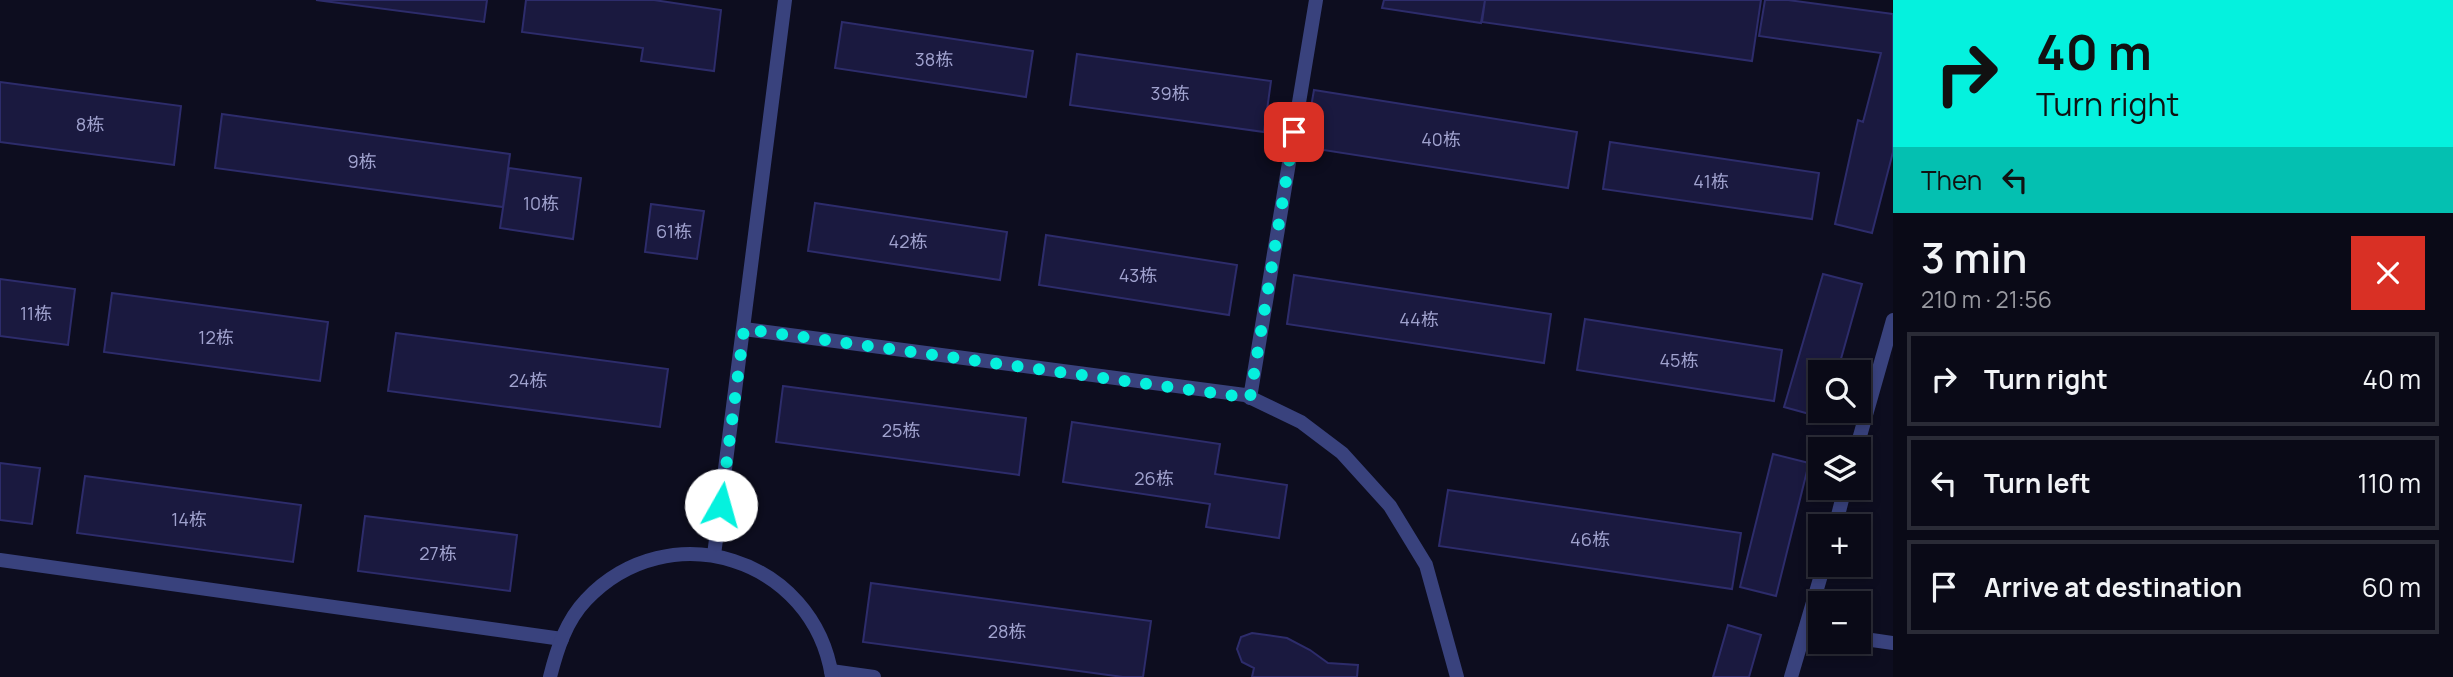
<!DOCTYPE html>
<meta charset="utf-8">
<style>
:root{--surface:#0a0a17;--page:#181824;--text:#f1f3f6;--muted:#999aa1;--line:#2a2b36}
body{margin:0;font-family:Manrope,"Noto Sans SC",sans-serif;background:var(--page);color:var(--text);height:100vh;display:flex;flex-direction:column;font-size:26px;white-space:nowrap}
*{box-sizing:border-box;margin:0}
p{font-size:23px;color:var(--muted)}
.icon{flex:none;width:38px;height:38px;fill:none;stroke:currentColor;stroke-width:2;stroke-linecap:round;stroke-linejoin:round}
.map{position:relative;flex:1;overflow:hidden}
.drawer{display:flex;flex-direction:column;background:var(--surface);width:560px}
.drawer>*{flex:none}
.hud{background:#05f1de;color:#111;overflow:hidden}
.controls{position:absolute;left:1808px;top:360px;display:grid;gap:14px}
.controls a{display:grid;place-items:center;width:63px;height:63px;border-radius:0px;background:var(--surface);box-shadow:0 4px 10px #0003,0 0 0 2px var(--line);font-size:35px}
.pin{position:absolute;display:grid;place-items:center;width:60px;height:60px;color:#fff;margin:-30px;border-radius:14px;box-shadow:0 4px 10px #0006}
.me{position:absolute;width:77px;margin:-38px;rotate:7deg;stroke-linejoin:round;filter:drop-shadow(0 0 5px #0008)}
.turn{display:flex;align-items:center;gap:24px;height:147px;padding:0 28px;font-size:32px}
.turn .icon{width:91px;height:91px;stroke-width:2.5}
.turn b{display:block;font-size:49px;line-height:60px}
.then{display:flex;align-items:center;height:66px;padding:0 28px;background:#0003;gap:14px;font-size:26px}
.round{display:grid;place-items:center;flex:none;width:74px;height:74px;border-radius:0px;background:var(--page)}
.summary{display:flex;align-items:center;justify-content:space-between;height:119px;padding:0 28px}
h1{font-size:42px;font-weight:600;line-height:52px}
ul{padding:0;list-style:none}
li{display:flex;align-items:center;gap:21px;height:94px;margin:0 14px 10px;padding:0 14px;border:4px solid var(--line);border-radius:0px}
li div{flex:1}
li b{display:block;font-size:26px}
li em{font-style:normal}
main{display:flex;flex:1;min-height:0}
.map>svg:first-child{display:block}
</style>
<main>
<div class="map">
<svg width="1893" height="677" viewBox="0 0 1893 677">
<rect width="100%" height="100%" fill="#0d0d1f"/>
<path fill="#1a193f" stroke="#2d2c6b" stroke-width="2" d="M316 0H487L484 22Z
M526 0H654L721 10 714 71 641 61 643 48 522 32Z
M1384 0H1485L1481 23 1382 8Z
M1485 0H1761L1752 61 1482 22Z
M1765 0H1788L1893 14V152L1872 233 1835 224 1858 120 1863 122 1881 53 1759 36Z
M842 22 1033 51 1026 97 835 68Z
M1077 54 1271 81 1264 132 1070 105Z
M0 82 181 106 174 165 0 142Z
M1314 90 1577 132 1568 188 1304 147Z
M222 114 510 154 503 207 215 168Z
M1610 142 1819 173 1812 219 1603 189Z
M509 168 581 178 573 239 500 228Z
M815 203 1007 232 1000 280 808 251Z
M651 204 704 211 697 259 645 252Z
M1046 235 1237 265 1229 315 1039 285Z
M1823 274 1862 284 1837 373H1820V411H1826L1824 418 1784 407Z
M1294 275 1551 314 1544 363 1287 324Z
M0 279 75 289 68 345 0 336Z
M112 293 328 322 320 381 104 352Z
M1585 319 1782 350 1774 401 1577 370Z
M396 333 668 369 660 427 388 391Z
M783 386 1026 418 1019 475 776 442Z
M1072 422 1220 444 1215 474 1287 485 1279 538 1206 527 1210 504 1063 482Z
M1773 454 1809 463 1776 596 1740 587Z
M0 463 40 468 32 524 0 520Z
M85 476 301 505 293 562 77 533Z
M1448 490 1741 533 1732 589 1439 546Z
M365 516 517 535 510 591 358 571Z
M871 583 1151 621 1143 677H1123L863 642Z
M1728 625 1761 635 1749 677H1713Z
M1252 633 1287 638 1310 650 1328 663 1358 665 1357 677H1252L1254 668 1242 662 1237 649 1241 637Z"/>
<g fill="none" stroke-linecap="round" stroke-linejoin="round">
<path stroke="#39427d" stroke-width="14" d="M744 329 1245 395 1301 422 1342 453 1390 506 1426 565 1457 677
M1250 398 1316 0
M0 560 562 639
M1805 630 1820 633
M1858 638 1893 643
M831 671 874 677"/>
<path stroke="#39427d" stroke-width="14" d="M1856 450 1893 320
M1835 527 1845 488
M714 555 785 0
M550 677C557 649 566 621 586 600 669 512 814 558 832 677
M1791 677 1824 565"/>
</g>
<g fill="none" stroke-linecap="round" stroke-linejoin="round">
<path stroke="#05f1de" stroke-width="12" stroke-dasharray="0 21.6" d="M721 505 744 329 1250 398 1294 132"/>
</g>
<g text-anchor="middle" dominant-baseline="central" stroke-width="7" stroke-linejoin="round" paint-order="stroke">
<g font-size="18" fill="#a0a2ce">
<text x="934" y="59">38栋</text>
<text x="1170" y="93">39栋</text>
<text x="90" y="124">8栋</text>
<text x="1441" y="139">40栋</text>
<text x="362" y="161">9栋</text>
<text x="1711" y="181">41栋</text>
<text x="541" y="203">10栋</text>
<text x="674" y="231">61栋</text>
<text x="908" y="241">42栋</text>
<text x="1138" y="275">43栋</text>
<text x="36" y="313">11栋</text>
<text x="1419" y="319">44栋</text>
<text x="216" y="337">12栋</text>
<text x="1679" y="360">45栋</text>
<text x="528" y="380">24栋</text>
<text x="901" y="430">25栋</text>
<text x="1154" y="478">26栋</text>
<text x="189" y="519">14栋</text>
<text x="1590" y="539">46栋</text>
<text x="438" y="553">27栋</text>
<text x="1007" y="631">28栋</text>
</g>
</g>
</svg>
<div class="controls">
<a><svg class="icon" aria-label="search" viewBox="0 0 24 24"><circle cx="10" cy="10" r="6"/><path d="M15 15l6 6"/></svg></a>
<a><svg class="icon" aria-label="layers" viewBox="0 0 24 24"><path d="M12 4l9 5-9 5-9-5zM3 14l9 5 9-5"/></svg></a>
<a>+</a>
<a>−</a>
</div>
<div class="pin" style="left:1294px;top:132px;background:#d93025"><svg class="icon" aria-label="arrive" viewBox="0 0 24 24"><path d="M6 21V4h12l-3 4 3 4H6"/></svg></div>
<svg class="me" style="left:721px;top:505px" viewBox="-20 -20 40 40"><circle r="19" fill="#fff"/><path d="M0-13L10 11 0 6-10 11z" fill="#05f1de"/></svg>
</div>
<section class="drawer">
<div class="hud">
<div class="turn"><svg class="icon" aria-label="right" viewBox="0 0 24 24"><path d="M7 20v-9h11M14 6l5 5-5 5"/></svg><div><b>40 m</b>Turn right</div></div>
<div class="then">Then<svg class="icon" aria-label="left" viewBox="0 0 24 24"><path d="M17 20v-9H6M10 6l-5 5 5 5"/></svg></div>
</div>
<div class="summary"><div><h1>3 min</h1><p>210 m · 21:56</p></div><a class="round" style="background:#d93025;color:#fff"><svg class="icon" aria-label="close" viewBox="0 0 24 24"><path d="M6 6l12 12M18 6L6 18"/></svg></a></div>
<ul>
<li><svg class="icon" aria-label="right" viewBox="0 0 24 24"><path d="M7 20v-9h11M14 6l5 5-5 5"/></svg><div><b>Turn right</b></div><em>40 m</em></li>
<li><svg class="icon" aria-label="left" viewBox="0 0 24 24"><path d="M17 20v-9H6M10 6l-5 5 5 5"/></svg><div><b>Turn left</b></div><em>110 m</em></li>
<li><svg class="icon" aria-label="arrive" viewBox="0 0 24 24"><path d="M6 21V4h12l-3 4 3 4H6"/></svg><div><b>Arrive at destination</b></div><em>60 m</em></li>
</ul>
</section>
</main>
